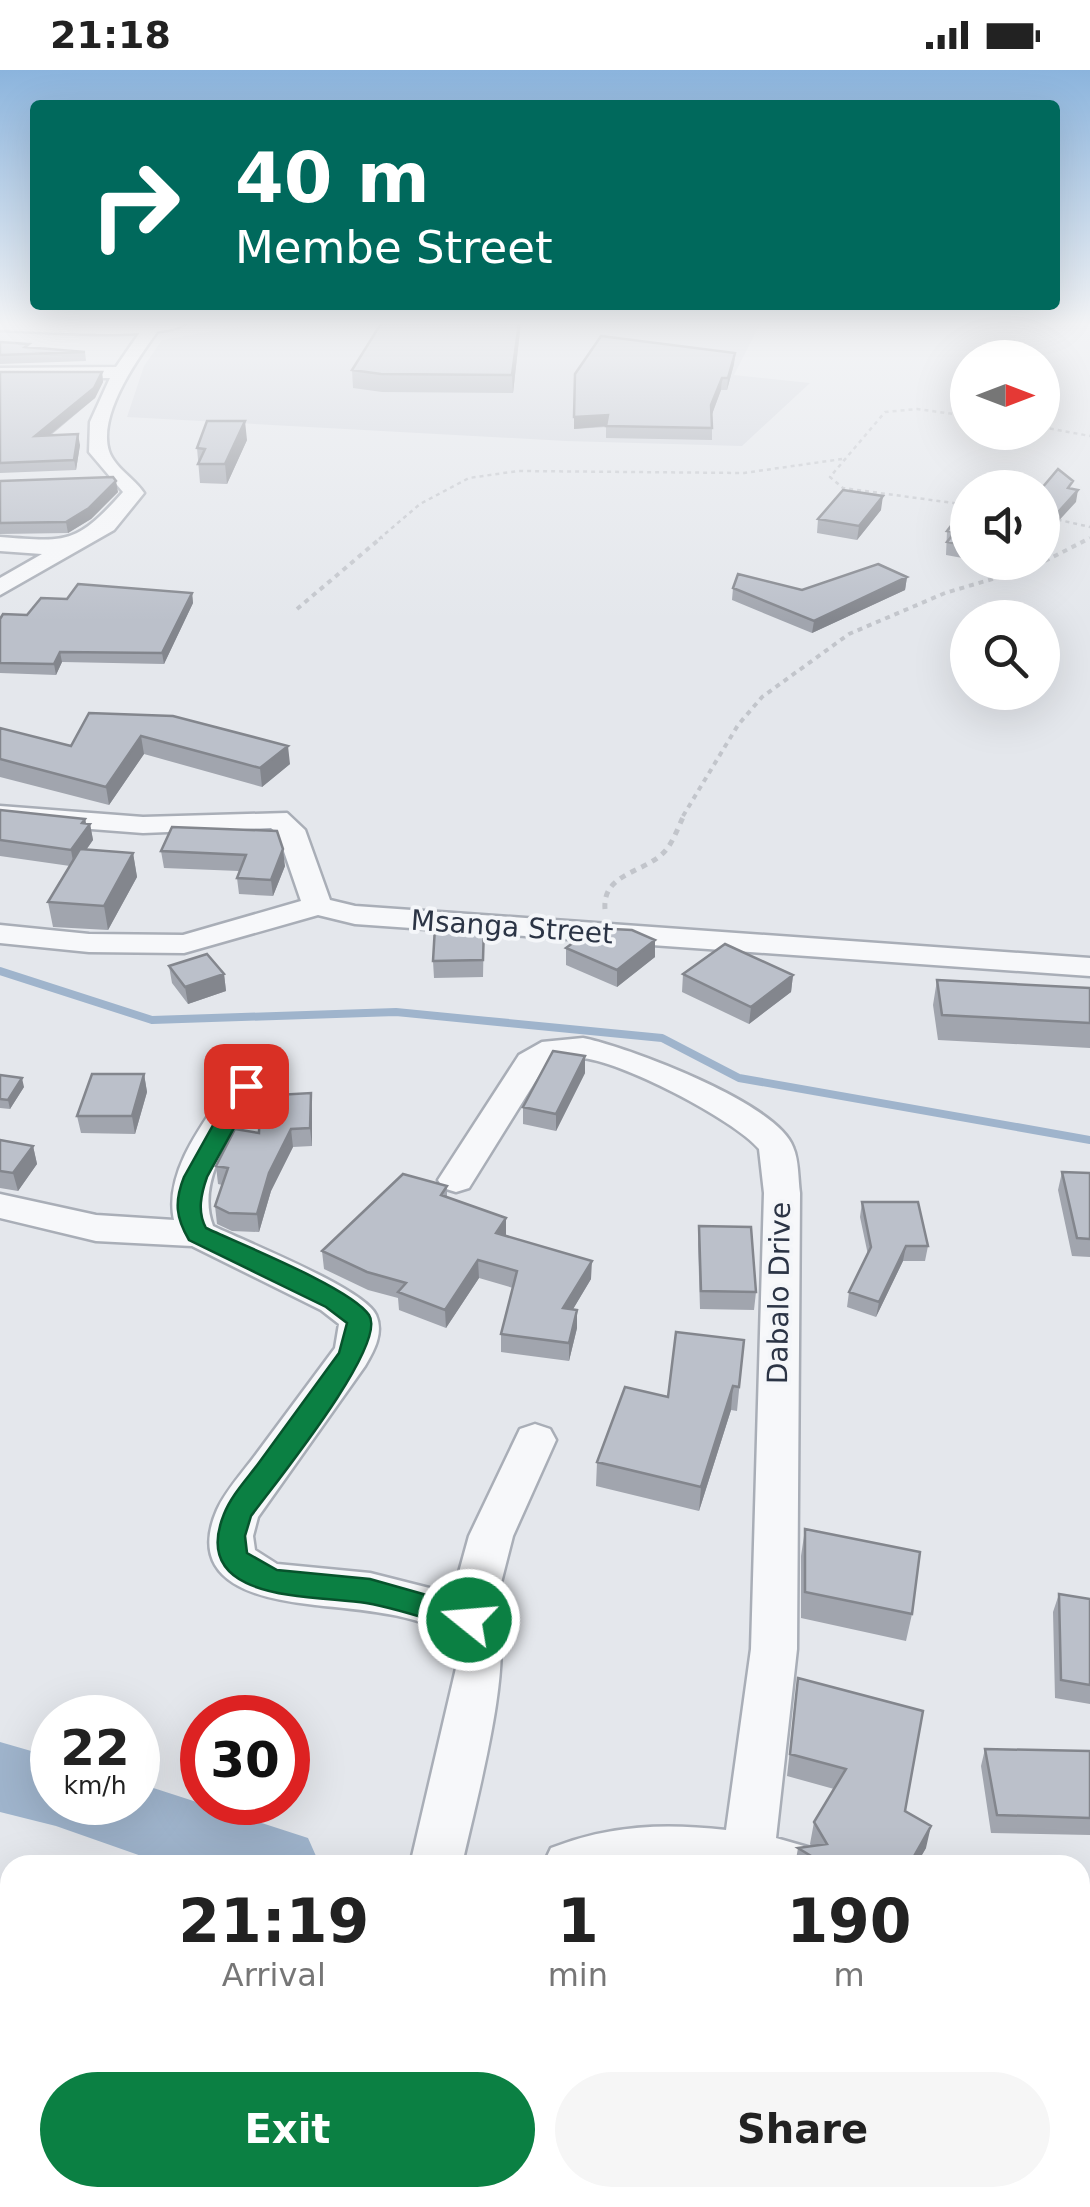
<!DOCTYPE html>
<style>
:root{--surface:#fff;--page:#f6f6f6;--text:#222;--muted:#767676;--accent:#0b8043}
body{margin:0;font-family:"DejaVu Sans",sans-serif;background:var(--page);color:var(--text);height:100vh;display:flex;flex-direction:column;font-size:38px;white-space:nowrap}
*{box-sizing:border-box;margin:0}
p{font-size:32px;color:var(--muted)}
.icon{flex:none;width:55px;height:55px;fill:none;stroke:currentColor;stroke-width:2;stroke-linecap:round;stroke-linejoin:round}
.map{position:relative;flex:1;overflow:hidden}
.side{position:absolute;left:0px;top:1785px;width:1090px;height:352px;display:flex;flex-direction:column;background:var(--surface);border-radius:30px 30px 0 0;box-shadow:0 10px 40px #0002}
.side>*{flex:none}
.banner{position:absolute;left:30px;top:30px;width:1030px;height:210px;border-radius:10px;box-shadow:0 10px 40px #0002;background:#00695c;color:#fff;overflow:hidden}
.needle{width:65px;rotate:90deg}
.buttons{position:absolute;left:950px;top:270px;display:grid;gap:20px}
.buttons a{display:grid;place-items:center;width:110px;height:110px;border-radius:50%;background:var(--surface);box-shadow:0 10px 40px #0002;font-size:50px}
.speed{position:absolute;left:30px;top:1625px;display:flex;gap:20px;font-size:50px;font-weight:700;text-align:center}
.speed>*{display:grid;place-content:center;width:130px;height:130px;border-radius:50%;background:var(--surface);box-shadow:0 10px 40px #0002;line-height:1}
.speed small{font-size:25px;font-weight:400}
.speed .limit{border:15px solid #d22;background:#fff;color:#111}
.pin{position:absolute;display:grid;place-items:center;width:85px;height:85px;color:#fff;margin:-42px;border-radius:20px;box-shadow:0 5px 15px #0006}
.me{position:absolute;width:110px;margin:-55px;rotate:287deg;stroke-linejoin:round;filter:drop-shadow(0 0 8px #0008)}
.turn{display:flex;align-items:center;gap:35px;height:210px;padding:0 40px;font-size:45px}
.turn .icon{width:130px;height:130px;stroke-width:2.5}
.turn b{display:block;font-size:70px;line-height:85px}
.eta{display:flex;justify-content:space-evenly;align-items:center;height:170px;text-align:center}
.eta b{font-size:60px;font-weight:800;line-height:70px}
.cta{display:flex;gap:20px;margin-top:auto;padding:20px 40px}
.cta a{flex:1;height:115px;border-radius:60px;background:var(--accent);color:#fff;font-size:40px;font-weight:800;line-height:115px;text-align:center}
.cta a+a{background:var(--page);color:var(--text)}
.status{display:flex;justify-content:space-between;align-items:center;height:70px;padding:0 50px;background:var(--surface);direction:ltr}
.status svg{height:28px;fill:currentColor}
.map>svg:first-child{display:block}
</style>
<div class="status"><b>21:18</b><svg viewBox="0 0 49 12"><path d="M0 12V9h3v3zM5 12V6h3v6zM10 12V3h3v9zM15 12V0h3v12zM26 1h20v11H26zM47 4h2v5h-2z"/></svg></div>
<div class="map">
<svg width="1090" height="2137" viewBox="0 0 1090 2137">
<rect width="100%" height="100%" fill="#e4e7ec"/>
<path fill="#d2d6de" d="M264 252H761L734 305 810 313 742 376 566 371 127 347 144 296 162 270Z"/>
<g fill="none" stroke-linecap="round" stroke-linejoin="round">
<path stroke="#9fb4cc" stroke-width="8" d="M0 901 152 950 396 942 662 968 739 1008 1090 1070"/>
<path fill="#9fb4cc" fill-rule="evenodd" d="M0 1672 52 1687V1732H138V1713L308 1768 320 1795H167L56 1756 0 1742Z"/>
<g stroke="#a9aeb7" stroke-width="5">
<path id="street" d="M147 252 162 255C141 284 97 343 109 381 114 397 135 409 144 423L114 460 0 525V508L42 484 0 481V467C67 472 76 475 123 422L89 382 90 352 110 308H0V298L116 297Z
M0 736 143 747 287 743 305 760 330 830 355 836 1090 888V906L355 854 318 845 184 883 89 882 0 873V855L89 864 183 865 301 831 278 764 271 758 143 763 0 752Z
M583 968C628 977 777 1033 793 1077 799 1090 798 1109 800 1123L797 1579 776 1768 811 1778 819 1795H543L551 1778C610 1755 664 1753 726 1760L751 1579 764 1123 759 1079C735 1050 618 989 580 988 565 987 556 992 543 999L469 1118 456 1122 443 1118 438 1110 519 985 542 972Z
M246 1004 258 1008 263 1015C239 1055 194 1107 213 1156 244 1171 365 1219 376 1245 384 1263 374 1281 365 1296L258 1447 253 1466 255 1480 277 1494 370 1503 453 1524 469 1466 520 1359 535 1354 550 1359 556 1370 513 1466 493 1544C519 1579 472 1746 462 1795H410L457 1594 456 1568C417 1543 361 1540 315 1535 260 1529 185 1514 217 1440 226 1420 244 1401 257 1383 283 1348 309 1313 335 1278L339 1254 321 1240 192 1176 96 1171 0 1148V1124L96 1145 174 1150C163 1100 208 1047 234 1008Z
M1080 1847 1090 1849V1901L1080 1899Z
M0 1854 10 1856V1908L0 1906Z
M10 2021V2109L0 2113V2025Z
M148 2128H206L202 2137H144Z
M847 2128H905V2137H847Z"/>
</g>
<g stroke="#a9aeb7" stroke-width="5">
<path id="secondary" d="M0 252H187C167 272 34 261 0 260Z"/>
</g>
<path stroke="#c2c5cb" stroke-width="2.5" stroke-dasharray="4 4" stroke-linecap="butt" d="M968 346 917 339 885 342 830 407 843 418 968 435
M1042 357 1090 366
M1042 446 1090 457
M379 469 420 434 469 408 518 401 744 403 842 389"/>
<path stroke="#c2c5cb" stroke-width="4" stroke-dasharray="5 5" stroke-linecap="butt" d="M297 539 382 467
M683 746 738 655 762 627 849 564 945 523 1033 497 1090 468"/>
<path stroke="#c2c5cb" stroke-width="5" stroke-dasharray="6 6" stroke-linecap="butt" d="M605 839C602 802 647 803 666 780 674 770 679 755 685 743"/>
<use href="#street" fill="#f7f8fa" fill-rule="evenodd"/>
<use href="#secondary" fill="#fff" fill-rule="evenodd"/>
</g>
<path fill="#a1a5ae" d="M521 252 513 323 382 322 353 318 352 300Z
M0 272 30 277 85 282 86 291 0 294Z
M735 283 734 294 727 320H721L712 344V370L606 368V357L574 359Z
M0 302H102L103 312 95 328 50 366 80 375 76 400 0 403Z
M247 370 227 414 200 413 197 378Z
M0 411 118 422 91 449 68 463 0 464Z
M967 435 968 489 946 485 947 461Z
M881 440 857 470 817 463 818 449Z
M907 507 905 520 812 563 732 530 733 518 802 520Z
M192 523 193 533 164 594 62 592 56 605 0 603V549L27 545 67 529Z
M89 643 290 694 262 717 144 684 109 735 0 707V658L71 676Z
M0 740 85 749 86 754H90L93 770 86 780 133 783 137 807 108 860 53 857 48 832 70 796 0 786Z
M172 757 285 796 273 826 239 824 237 808 239 801 164 798 161 781Z
M484 856 483 907 434 908 433 891Z
M655 870V887L617 917 566 895V878Z
M169 896 224 904 226 921 188 934 172 913Z
M683 904 793 905 791 922 749 954 682 922Z
M937 910 1090 918V978L938 970 933 935Z
M585 986V1003L556 1061 523 1054V1037Z
M144 1004 147 1022 135 1064 81 1063 77 1046Z
M0 1005 24 1017 10 1039 0 1038Z
M312 1040V1076L293 1077 271 1121 259 1162 232 1161 217 1154 215 1136 222 1115 218 1114 216 1096 259 1063Z
M0 1070 33 1076 37 1094 18 1121 0 1118Z
M1062 1102 1090 1103V1187L1072 1186 1058 1120Z
M447 1116V1128L506 1148V1166L591 1209 573 1239 577 1258 569 1291 501 1282V1264L513 1218 479 1208 446 1258 399 1240 398 1228 368 1220 324 1199 322 1181Z
M862 1132 928 1176 925 1191H903L876 1247 847 1237 849 1222 868 1185 860 1147Z
M699 1156 756 1222 754 1240 700 1239 698 1174Z
M744 1270 737 1341 731 1340 699 1441 596 1416 597 1392 668 1327Z
M805 1459 912 1544 906 1571 801 1548V1486Z
M1059 1524 1090 1529V1634L1055 1628 1053 1542Z
M798 1608 905 1741 926 1778 916 1795H795L798 1778 811 1776 810 1774 814 1752 834 1719 787 1706Z
M985 1679 1090 1681V1765L991 1763 981 1696Z
M1080 1890 1090 1892V1975L1080 1970Z
M800 2128H824L819 2137H814Z"/>
<path fill="#83868d" d="M519 252H521L513 323 512 305Z
M735 283 734 294 727 320 728 308Z
M102 302 103 312 95 328 36 376 35 366Z
M722 308 721 320 711 347V335Z
M608 345 607 356 574 359V347Z
M245 351 247 370 227 414 225 394Z
M78 364 80 375 76 400 74 390Z
M116 411 118 422 91 449 68 463 66 452Z
M1078 420 1076 432 1042 469V460Z
M883 426 881 440 857 470 859 456Z
M907 507 905 520 812 563 814 551Z
M192 523 193 533 164 594 162 583Z
M60 582 62 592 56 605 54 594Z
M141 666 144 684 109 735 106 717Z
M288 676 290 694 262 717 260 698Z
M85 749 87 758 90 754 93 770 74 797 71 780Z
M283 779 285 796 273 826 271 810Z
M133 783 137 807 108 860 104 836Z
M655 870V887L617 917V900Z
M224 904 226 921 188 934 185 917Z
M793 905 791 922 749 954 751 937Z
M585 986V1003L556 1061V1044Z
M144 1004 147 1022 135 1064 132 1046Z
M22 1008 24 1017 10 1039 8 1030Z
M311 1023 312 1040V1076L310 1058Z
M291 1059 293 1077 271 1121 259 1162 257 1144 269 1103Z
M33 1076 37 1094 18 1121 13 1103Z
M506 1148V1166L496 1163Z
M906 1176 903 1191 876 1247 879 1232Z
M478 1190 479 1208 446 1258 445 1240Z
M592 1191 591 1209 563 1256V1238Z
M577 1240V1258L569 1291V1273Z
M733 1316 731 1340 699 1441 701 1417Z
M931 1756 926 1778 916 1795H909Z"/>
<path fill="#bbc0ca" stroke="#83868d" stroke-width="2.5" d="M382 252H519L512 305 381 304 352 300Z
M601 266 735 283 728 308H722L711 335 712 358 606 356 608 345 574 347 575 304Z
M0 272 29 274 25 277 85 282 0 285Z
M0 302H102L94 318 35 366 78 364 74 390 0 393Z
M207 351H245L225 394H198L205 379 197 378Z
M1058 399 1073 411 1068 418 1078 420 1042 460V418Z
M113 407 116 411 89 438 66 452 0 453V411Z
M843 420 883 426 859 456 818 449Z
M967 435 968 476 947 472 955 462 947 461Z
M878 494 907 507 814 551 733 518 738 504 802 520Z
M78 514 192 523 162 583 60 582 54 594 0 593V549L3 544 27 545 41 528 67 529Z
M89 643 173 646 288 676 260 698 141 666 106 717 0 689V658L71 676Z
M0 740 85 749 82 753 90 754 71 780 0 770Z
M172 757 277 761 283 779 271 810 237 808 246 785 161 781Z
M80 779 133 783 104 836 48 832Z
M484 856 483 890 433 891 435 857Z
M593 858 632 860 655 870 617 900 566 878Z
M725 874 793 905 751 937 683 904Z
M207 884 224 904 185 917 169 896Z
M937 910 1090 918V953L942 945Z
M553 981 585 986 556 1044 523 1037Z
M92 1004H144L132 1046H77Z
M0 1005 22 1008 8 1030 0 1029Z
M311 1023 310 1058 291 1059 269 1103 257 1144 229 1143 215 1136 228 1098 216 1096 235 1059 259 1063 260 1026Z
M0 1070 33 1076 13 1103 0 1101Z
M1062 1102 1090 1103V1169L1077 1168Z
M403 1104 447 1116 441 1125 506 1148 496 1163 592 1191 563 1238 577 1240 569 1273 501 1264 517 1201 478 1190 445 1240 398 1222 406 1213 367 1202 322 1181Z
M862 1132H918L928 1176H906L879 1232 849 1222 871 1177Z
M699 1156 751 1157 756 1222 701 1221Z
M676 1262 744 1270 739 1317 733 1316 701 1417 597 1392 625 1317 668 1327Z
M805 1459 920 1482 912 1544 805 1522Z
M1059 1524 1090 1529V1615L1061 1610Z
M798 1608 923 1641 905 1741 931 1756 909 1795H826L798 1778 827 1774 814 1752 846 1699 790 1684Z
M985 1679 1090 1681V1748L997 1745Z
M1081 1887 1090 1892V1955L1080 1950Z
M239 2128H323L331 2130 328 2137H236Z"/>
<linearGradient id="sky" x2="0" y2="1"><stop stop-color="#8bb4dd"/><stop offset="0.46" stop-color="#f3f4f6"/><stop offset="1" stop-color="#f3f4f6" stop-opacity="0"/></linearGradient>
<rect width="1090" height="551" fill="url(#sky)"/>
<path fill="#0b8043" stroke="#07532c" stroke-width="2.5" d="M246 1009 257 1016 207 1107C201 1124 197 1142 206 1158 240 1174 351 1218 369 1245 389 1274 273 1416 251 1446L245 1466 247 1483 277 1500 370 1509 469 1537 479 1541 484 1550 479 1558 469 1562C436 1552 401 1539 366 1533 313 1525 188 1533 224 1444 231 1426 246 1410 258 1394 285 1357 312 1320 339 1283L347 1253 326 1237 189 1170C176 1148 174 1132 184 1107L235 1016Z"/>
<g text-anchor="middle" dominant-baseline="central" stroke-width="8" stroke-linejoin="round" paint-order="stroke">
<g font-size="28" fill="#2b3445" stroke="#f4f6f9">
<text transform="translate(512 857) rotate(4)">Msanga Street</text>
<text transform="translate(779 1223) rotate(-89)">Dabalo Drive</text>
</g>
</g>
</svg>
<div class="buttons">
<a><svg class="needle" viewBox="-14 -14 28 28"><path d="M0-13l5 13h-10z" fill="#e53935"/><path d="M0 13l5-13h-10z" fill="#767676"/></svg></a>
<a><svg class="icon" aria-label="sound" viewBox="0 0 24 24"><path d="M4 9h4l5-4v14l-5-4H4zM17 9q2 3 0 6"/></svg></a>
<a><svg class="icon" aria-label="search" viewBox="0 0 24 24"><circle cx="10" cy="10" r="6"/><path d="M15 15l6 6"/></svg></a>
</div>
<div class="speed"><div>22<small>km/h</small></div><div class="limit">30</div></div>
<div class="pin" style="left:246px;top:1016px;background:#d93025"><svg class="icon" aria-label="arrive" viewBox="0 0 24 24"><path d="M6 21V4h12l-3 4 3 4H6"/></svg></div>
<svg class="me" style="left:469px;top:1550px" viewBox="-20 -20 40 40"><circle r="17" fill="#0b8043" stroke="#fff" stroke-width="3"/><path d="M0-11L8 9 0 5-8 9z" fill="#fff"/></svg>
<div class="banner">
<div class="turn"><svg class="icon" aria-label="right" viewBox="0 0 24 24"><path d="M7 20v-9h11M14 6l5 5-5 5"/></svg><div><b>40 m</b>Membe Street</div></div>
</div>
<section class="side">
<div class="eta">
<div><b>21:19</b><p>Arrival</p></div>
<div><b>1</b><p>min</p></div>
<div><b>190</b><p>m</p></div>
</div>
<div class="cta"><a>Exit</a><a>Share</a></div>
</section>
</div>
